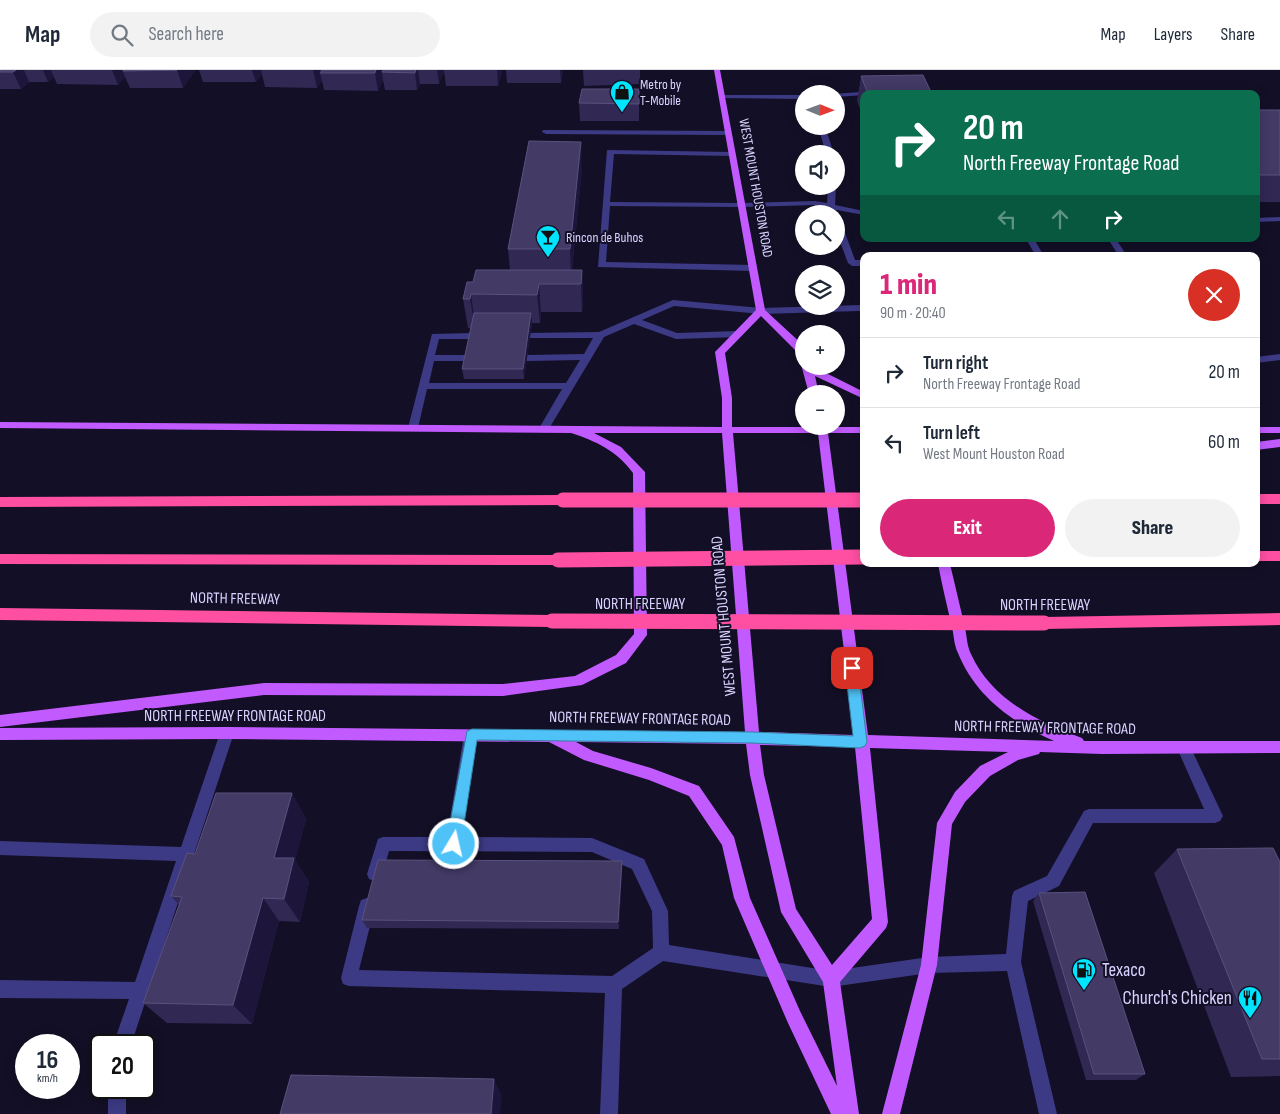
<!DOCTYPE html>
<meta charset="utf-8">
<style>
:root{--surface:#fff;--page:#f2f2f3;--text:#1f2937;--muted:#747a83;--line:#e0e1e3;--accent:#db2777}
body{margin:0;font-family:"Sofia Sans Condensed",sans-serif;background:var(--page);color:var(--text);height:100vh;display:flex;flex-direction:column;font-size:19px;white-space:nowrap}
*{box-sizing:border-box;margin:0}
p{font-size:16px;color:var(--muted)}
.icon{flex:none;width:28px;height:28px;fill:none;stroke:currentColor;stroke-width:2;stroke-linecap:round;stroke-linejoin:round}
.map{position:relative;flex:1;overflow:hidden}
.side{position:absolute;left:860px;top:182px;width:400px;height:315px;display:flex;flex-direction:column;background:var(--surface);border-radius:10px;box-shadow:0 2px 12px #0003}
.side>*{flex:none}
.banner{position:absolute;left:860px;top:20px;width:400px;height:152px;border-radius:10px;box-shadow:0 2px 12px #0003;background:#0b6e4f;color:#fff;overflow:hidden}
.needle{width:32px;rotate:91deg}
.tools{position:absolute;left:795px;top:15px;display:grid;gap:10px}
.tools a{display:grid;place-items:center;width:50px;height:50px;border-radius:50%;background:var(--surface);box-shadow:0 2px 12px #0003;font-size:25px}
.speed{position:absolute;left:15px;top:964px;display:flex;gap:10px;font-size:25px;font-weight:700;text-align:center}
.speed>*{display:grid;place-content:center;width:65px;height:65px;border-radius:50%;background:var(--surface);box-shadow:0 2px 12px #0003;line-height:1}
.speed small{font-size:12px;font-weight:400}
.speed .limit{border:2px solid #111;border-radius:8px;background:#fff;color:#111}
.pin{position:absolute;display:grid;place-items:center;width:42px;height:42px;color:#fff;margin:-21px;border-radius:10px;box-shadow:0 2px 8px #0006}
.me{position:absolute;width:55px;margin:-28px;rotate:9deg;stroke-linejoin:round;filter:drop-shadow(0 0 4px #0008)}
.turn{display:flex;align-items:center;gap:18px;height:105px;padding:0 20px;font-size:22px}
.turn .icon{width:65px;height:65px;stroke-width:2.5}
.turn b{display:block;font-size:35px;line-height:42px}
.lanes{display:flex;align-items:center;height:48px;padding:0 20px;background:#0003;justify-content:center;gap:25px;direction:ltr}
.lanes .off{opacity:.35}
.round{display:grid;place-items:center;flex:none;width:52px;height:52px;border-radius:26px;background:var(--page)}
.summary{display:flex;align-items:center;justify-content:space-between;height:85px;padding:0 20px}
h1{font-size:30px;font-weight:800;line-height:38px;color:var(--accent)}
.cta{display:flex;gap:10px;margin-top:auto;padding:10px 20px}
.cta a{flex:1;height:58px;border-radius:30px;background:var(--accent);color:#fff;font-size:20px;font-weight:800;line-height:58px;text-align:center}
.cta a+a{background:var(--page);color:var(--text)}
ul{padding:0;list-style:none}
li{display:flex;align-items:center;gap:15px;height:70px;padding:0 20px;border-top:1px solid var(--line)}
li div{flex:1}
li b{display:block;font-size:19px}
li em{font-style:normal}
header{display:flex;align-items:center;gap:30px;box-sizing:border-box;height:70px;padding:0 25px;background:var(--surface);border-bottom:1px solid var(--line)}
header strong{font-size:24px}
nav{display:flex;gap:28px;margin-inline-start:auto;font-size:18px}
.search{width:350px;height:45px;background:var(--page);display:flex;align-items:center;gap:12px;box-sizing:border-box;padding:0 18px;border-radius:28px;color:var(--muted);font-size:19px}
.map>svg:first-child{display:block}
</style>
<header>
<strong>Map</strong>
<div class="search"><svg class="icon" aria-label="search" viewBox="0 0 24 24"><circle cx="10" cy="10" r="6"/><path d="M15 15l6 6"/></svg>Search here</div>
<nav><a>Map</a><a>Layers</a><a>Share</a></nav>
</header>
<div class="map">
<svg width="1280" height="1044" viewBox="0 0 1280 1044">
<rect width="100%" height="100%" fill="#130f26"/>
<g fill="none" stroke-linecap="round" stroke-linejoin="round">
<path fill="#3d3a85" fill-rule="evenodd" d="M874 21 877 24 836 27V24H833Z
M722 25H804V29L720 28V26Z
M818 56H825L834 84H826Z
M543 60 728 61 732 63 728 65 546 64 542 62Z
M607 80 732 82 736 84 732 86 614 84 610 132 741 133 815 131 827 133 828 116H836L835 135 864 141V145L837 140 833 143H830L828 138 815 135 741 137 610 136 606 192 753 195 757 198 753 201 598 197Z
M836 147 840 149 855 190H864V196H852L848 193 836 161Z
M1280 147V151L1256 152V148Z
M1026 169H1034L1044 186H1036Z
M1108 169H1116L1127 186H1119Z
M673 230 761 238 862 235 864 236V244L859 241 761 244 674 236 642 250 677 263 738 261 743 264 738 267 676 269 634 254 604 267 547 362 543 363 538 360 562 319H427L418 358 413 361 408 358 432 264 473 263 478 266 473 269H439L435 285H468L473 288 468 291H434L429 313H566L580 290 527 291 522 288 527 285 584 284 593 268H530L525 265 527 263 599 262Z
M1280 284V290L1256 293V287Z
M227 657 232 659 234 663 131 975H113L129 929 0 928V910L135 912 176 791 0 785V771L181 777 220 663 222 659Z
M471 659 476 661 478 665 462 767 592 768 644 789 668 841 669 875 831 901 929 887 1006 884 1012 826 1014 821 1047 806 1084 741 1089 739H1204L1177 678 1179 674 1184 672 1189 674 1223 746 1220 751 1215 753H1093L1059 816 1028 831 1021 892 1057 1044H1039L1007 901 929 903 831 917 663 891 622 919 618 1044H600L605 923 349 916 343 914 341 908 359 836 361 830 367 828 373 830 375 836 359 900 612 906 653 878 652 841 632 799 592 782 389 781 381 809 375 811 369 809 367 804 378 769 383 767H447L464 665 466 661Z
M108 1018H126V1044H108Z"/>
<path fill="#c25bff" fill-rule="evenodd" d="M714 0H720L765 240 804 276V287L801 286 761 246 725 283 732 328V357H864V363H828L868 665 1054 671C1013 653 975 626 958 583 954 575 954 566 952 557 947 536 942 515 938 494H950C955 515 960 536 965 558 967 567 967 576 971 584 991 629 1038 652 1082 668L1084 671H1280V683L1102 684 1040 682 1039 684 1018 690 990 706 965 732 952 754 937 895 900 1044H882L921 895 937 753 955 722 980 696 1008 682 870 678 888 852 886 858 840 912 859 1044H831L788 953 734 828 722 775 689 726 649 710 584 690 549 672 227 669 0 670V658L227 657 745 662 722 363H594L621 377 645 402 647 565 626 593 582 615 503 626 264 625 0 657V645L264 613 503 614 575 606 616 585 634 564 633 403C617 381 596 371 571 363L0 358V352L722 357V328L715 282 756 240ZM733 363H818L854 665 759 662ZM576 672 746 674 750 705 781 842 823 912 837 1016 800 941 750 828 734 767 699 716 651 698 593 681ZM760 675 855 677 872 849 832 895 796 839 764 705Z
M804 294V296H812L864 322V329L815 306 819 324H809L802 298Z
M1256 357H1280V363H1256Z
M1280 369V377L1256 380V372Z"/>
<path fill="#ff4fa3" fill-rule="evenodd" d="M1256 424H1280V434H1256Z
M563 425 568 427 570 430 568 433 563 435 0 437V427Z
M1256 481H1280V491H1256Z
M0 484 558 485 563 486 565 490 563 494 558 495 0 494Z
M0 538 552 545 557 547 560 551 557 555 552 557 0 550Z
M1280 543V555L1044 559 1039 557 1036 553 1039 549 1044 547Z"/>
<path stroke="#ff4fa3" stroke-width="15" d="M563 430H864
M558 490 864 487
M552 551 1044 553"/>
</g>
<path fill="#312854" d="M0 0H195V1L183 18H130L125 7 118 15 57 14 54 7 48 12H29L21 19H0Z
M199 0H502V1L498 16H446L444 1 439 14H420L417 20H385L383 10 378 21 324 20 322 11 317 18 265 17 262 4 256 12H203Z
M506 0H563L561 13H507Z
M583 0H640V14L584 16Z
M861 6 932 24H864V50L857 31Z
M639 19V51H580L579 33Z
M1256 40H1280V132H1256Z
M582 98 572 200H582L583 228 582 242H541L540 253H532L524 309H464L462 299 471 258H468L463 229 473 212 510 200 508 179Z
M292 723 306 749 295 790 309 812 300 852 279 851 252 954 167 953 143 933 179 835 171 826 195 784Z
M1177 779 1280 792V1006L1231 1007 1154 803Z
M622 799 619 859 367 858 362 850Z
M1039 823 1145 1004 1136 1010H1086L1033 831Z"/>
<path fill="#1d163a" d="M16 0H24L29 12 21 19 13 2Z
M43 0H51L54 7 48 12Z
M112 0H132L123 1 125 7 118 15Z
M177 0H195V1L183 18Z
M252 0H265H261L262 4 256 12Z
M313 0H328L320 3 322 11 317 18Z
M376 0H388L382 2 383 10 378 21 375 3Z
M416 0H418L420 14 417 20 415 3Z
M437 0H444L439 14Z
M497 0H502V1L498 16Z
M560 0H563L561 13Z
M581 72 582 98 571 207 570 179Z
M582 200 583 228 582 242 581 214Z
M539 214 541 242 540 253 537 225Z
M471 224 475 253V258L470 229Z
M531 243 532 253 524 309 523 299Z
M292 723 306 749 295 790 309 812 300 852 284 829 274 788Z
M622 791V799L619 859 618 852Z
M263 828 279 851 252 954 233 935Z
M494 1009 502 1026 500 1044H491Z"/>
<path fill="#433a66" stroke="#5a527e" d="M0 0H16L13 2H0Z
M123 0H177L123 1Z
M322 0H376L375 3H320Z
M383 0H416L415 3 382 2Z
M923 5 932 24H868L861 6Z
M582 19H639V34L579 33Z
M1256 40H1280V105H1256Z
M529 71 581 72 570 179H508Z
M476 200H582L581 214H539L537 225 471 224 470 229H463L467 212H473Z
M474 243H531L523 299H462Z
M216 723H292L274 788H294L284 829 263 828 233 935 143 933 182 827 171 826 187 783 195 784Z
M1273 778 1280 792V989H1262L1177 779Z
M378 790 622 791 618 852 362 850Z
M1085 822 1145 1004H1094L1039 823Z
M291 1005 494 1009 491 1044H280Z"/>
<path fill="#4fc3f7" stroke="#337fa1" d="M852 593 856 594 858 598 867 672 865 676 860 678 752 673 477 670 461 774 458 779 454 781 449 779 446 774 467 661 472 659 752 662 853 666 845 598 847 594Z"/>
<defs>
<g id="shop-pin" transform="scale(1.25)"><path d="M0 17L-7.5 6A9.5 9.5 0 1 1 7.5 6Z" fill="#00e5ff" stroke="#130f26"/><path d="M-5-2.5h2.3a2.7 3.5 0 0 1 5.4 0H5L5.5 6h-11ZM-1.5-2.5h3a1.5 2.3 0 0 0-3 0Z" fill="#111"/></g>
<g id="bar-pin" transform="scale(1.25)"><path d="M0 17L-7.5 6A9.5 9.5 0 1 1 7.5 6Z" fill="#00e5ff" stroke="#130f26"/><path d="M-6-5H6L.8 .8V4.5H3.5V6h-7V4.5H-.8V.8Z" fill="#111"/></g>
<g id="fuel-pin" transform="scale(1.25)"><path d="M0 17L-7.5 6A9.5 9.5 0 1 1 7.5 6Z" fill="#00e5ff" stroke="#130f26"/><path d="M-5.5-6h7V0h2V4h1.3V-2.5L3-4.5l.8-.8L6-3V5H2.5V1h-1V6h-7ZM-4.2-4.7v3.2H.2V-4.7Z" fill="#111"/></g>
<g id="restaurant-pin" transform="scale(1.25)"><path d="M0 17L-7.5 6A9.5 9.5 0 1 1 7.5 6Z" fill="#00e5ff" stroke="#130f26"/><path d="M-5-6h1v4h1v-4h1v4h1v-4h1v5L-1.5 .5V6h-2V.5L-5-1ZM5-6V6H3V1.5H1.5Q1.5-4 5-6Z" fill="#111"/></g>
</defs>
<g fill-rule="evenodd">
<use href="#shop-pin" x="622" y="22"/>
<use href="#bar-pin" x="548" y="167"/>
<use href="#fuel-pin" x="1084" y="900"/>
<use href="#restaurant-pin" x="1250" y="928"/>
</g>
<g text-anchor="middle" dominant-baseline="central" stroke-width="4" stroke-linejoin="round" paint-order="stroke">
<g font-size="14" fill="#d9d4ff" stroke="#130f26" text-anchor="start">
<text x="640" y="14">Metro by<tspan x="640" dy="16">T-Mobile</tspan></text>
<text x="566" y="167">Rincon de Buhos</text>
</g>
<g font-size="14" fill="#d9d4ff" stroke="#130f26">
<text transform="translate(756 118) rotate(80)">WEST MOUNT HOUSTON ROAD</text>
</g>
<g font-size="16" fill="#d9d4ff" stroke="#130f26">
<text transform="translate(235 529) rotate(1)">NORTH FREEWAY</text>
<text x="640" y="534">NORTH FREEWAY</text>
<text x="1045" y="535">NORTH FREEWAY</text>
<text transform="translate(724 546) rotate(-95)">WEST MOUNT HOUSTON ROAD</text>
<text x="235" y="646">NORTH FREEWAY FRONTAGE ROAD</text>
<text transform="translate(640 649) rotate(1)">NORTH FREEWAY FRONTAGE ROAD</text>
<text transform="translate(1045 658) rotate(1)">NORTH FREEWAY FRONTAGE ROAD</text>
</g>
<g font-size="19" fill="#d9d4ff" stroke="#130f26" text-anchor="start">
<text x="1102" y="900">Texaco</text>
<text x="1232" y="928" text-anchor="end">Church's Chicken</text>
</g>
</g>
</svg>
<div class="tools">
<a><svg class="needle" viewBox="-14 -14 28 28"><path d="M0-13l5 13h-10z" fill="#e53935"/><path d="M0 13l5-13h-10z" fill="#747a83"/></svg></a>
<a><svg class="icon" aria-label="sound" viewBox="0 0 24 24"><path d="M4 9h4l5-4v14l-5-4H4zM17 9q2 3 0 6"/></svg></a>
<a><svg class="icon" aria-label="search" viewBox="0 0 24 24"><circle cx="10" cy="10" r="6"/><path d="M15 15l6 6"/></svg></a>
<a><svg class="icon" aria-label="layers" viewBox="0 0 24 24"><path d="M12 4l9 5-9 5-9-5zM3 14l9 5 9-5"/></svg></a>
<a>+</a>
<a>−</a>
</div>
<div class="speed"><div>16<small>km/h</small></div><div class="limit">20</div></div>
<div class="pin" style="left:852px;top:598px;background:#d93025"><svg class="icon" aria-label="arrive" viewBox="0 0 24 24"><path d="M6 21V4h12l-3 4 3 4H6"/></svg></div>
<svg class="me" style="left:454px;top:774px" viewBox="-20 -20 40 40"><circle r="17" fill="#4fc3f7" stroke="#fff" stroke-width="3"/><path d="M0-11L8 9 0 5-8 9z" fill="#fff"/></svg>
<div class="banner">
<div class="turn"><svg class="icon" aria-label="right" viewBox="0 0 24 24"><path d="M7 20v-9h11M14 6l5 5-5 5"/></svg><div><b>20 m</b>North Freeway Frontage Road</div></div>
<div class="lanes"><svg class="icon off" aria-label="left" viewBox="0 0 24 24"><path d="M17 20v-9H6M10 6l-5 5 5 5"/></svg><svg class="icon off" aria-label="ahead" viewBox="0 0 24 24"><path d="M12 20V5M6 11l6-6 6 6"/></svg><svg class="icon" aria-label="right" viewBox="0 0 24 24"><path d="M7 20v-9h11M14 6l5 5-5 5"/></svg></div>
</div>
<section class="side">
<div class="summary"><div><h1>1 min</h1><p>90 m · 20:40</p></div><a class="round" style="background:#d93025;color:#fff"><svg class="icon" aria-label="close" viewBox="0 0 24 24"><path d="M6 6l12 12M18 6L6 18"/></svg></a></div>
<ul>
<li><svg class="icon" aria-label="right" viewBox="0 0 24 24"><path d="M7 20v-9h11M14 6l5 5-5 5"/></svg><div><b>Turn right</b><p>North Freeway Frontage Road</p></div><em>20 m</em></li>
<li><svg class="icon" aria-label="left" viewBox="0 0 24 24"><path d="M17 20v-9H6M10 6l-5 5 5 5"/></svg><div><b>Turn left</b><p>West Mount Houston Road</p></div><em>60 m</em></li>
</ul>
<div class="cta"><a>Exit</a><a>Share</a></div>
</section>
</div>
